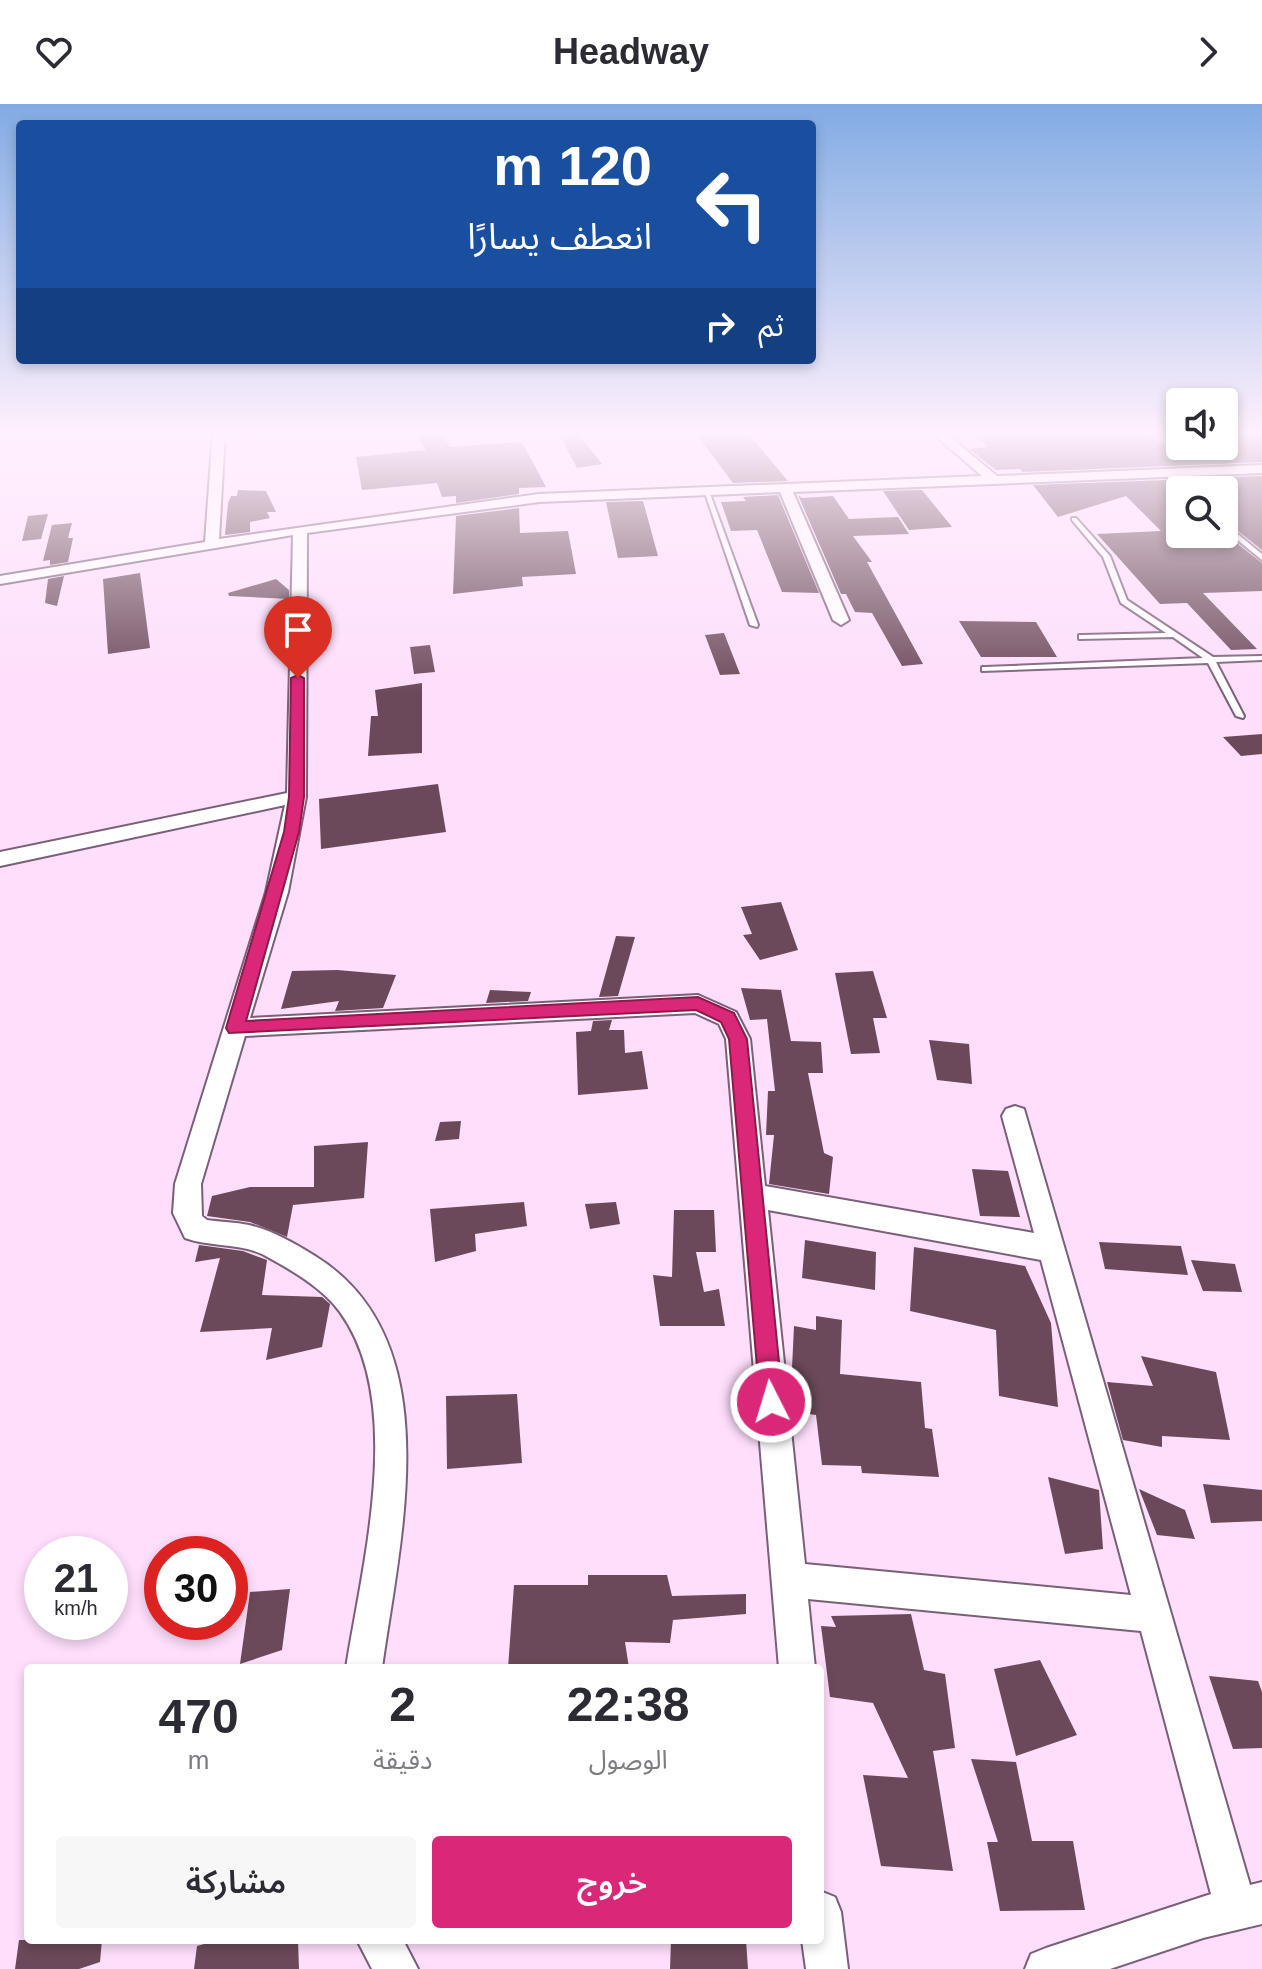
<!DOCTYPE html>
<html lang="ar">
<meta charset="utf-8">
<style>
:root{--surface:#fff;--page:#f7f7f7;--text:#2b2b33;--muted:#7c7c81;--accent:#db2777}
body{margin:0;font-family:Arial,"Noto Sans Arabic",sans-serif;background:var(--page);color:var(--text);direction:rtl;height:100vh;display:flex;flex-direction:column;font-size:30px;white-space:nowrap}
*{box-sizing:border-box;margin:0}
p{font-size:26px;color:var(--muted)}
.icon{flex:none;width:44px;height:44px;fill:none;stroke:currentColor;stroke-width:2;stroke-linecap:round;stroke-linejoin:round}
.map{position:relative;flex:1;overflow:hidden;direction:ltr}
.details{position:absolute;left:24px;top:1560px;width:800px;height:280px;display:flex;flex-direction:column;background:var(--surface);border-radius:8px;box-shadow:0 4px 12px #0003;direction:rtl}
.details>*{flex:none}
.guide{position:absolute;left:16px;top:16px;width:800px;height:244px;border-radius:8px;box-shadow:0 4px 12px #0003;direction:rtl;background:#1a4fa0;color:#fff;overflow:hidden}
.controls{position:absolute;left:1166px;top:284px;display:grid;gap:16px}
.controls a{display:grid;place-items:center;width:72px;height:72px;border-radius:8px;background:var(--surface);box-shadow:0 4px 12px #0003;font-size:40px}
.speed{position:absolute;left:24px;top:1432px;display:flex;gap:16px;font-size:40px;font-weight:700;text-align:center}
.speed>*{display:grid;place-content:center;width:104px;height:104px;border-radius:50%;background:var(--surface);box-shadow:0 4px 12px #0003;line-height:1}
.speed small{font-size:20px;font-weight:400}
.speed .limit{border:12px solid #d22;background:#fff;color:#111}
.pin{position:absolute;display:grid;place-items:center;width:68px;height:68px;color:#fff;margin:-82px -34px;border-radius:50% 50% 50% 0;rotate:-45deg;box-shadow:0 0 8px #0007}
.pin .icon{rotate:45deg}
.me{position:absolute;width:88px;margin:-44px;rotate:355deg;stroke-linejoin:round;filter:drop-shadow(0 0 6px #0008)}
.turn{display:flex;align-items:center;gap:28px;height:168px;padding:0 32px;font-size:36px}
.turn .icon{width:104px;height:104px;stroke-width:2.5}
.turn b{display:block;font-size:56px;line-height:68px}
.then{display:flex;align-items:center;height:76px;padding:0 32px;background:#0003;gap:16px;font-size:30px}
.eta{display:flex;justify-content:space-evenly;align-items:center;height:136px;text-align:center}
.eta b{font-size:48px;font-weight:600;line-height:56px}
.button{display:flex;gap:16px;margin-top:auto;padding:16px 32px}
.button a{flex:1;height:92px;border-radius:8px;background:var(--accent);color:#fff;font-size:32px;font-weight:600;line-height:92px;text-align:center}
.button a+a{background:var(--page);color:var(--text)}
header{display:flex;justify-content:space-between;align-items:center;height:104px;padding:0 32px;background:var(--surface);font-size:36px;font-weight:600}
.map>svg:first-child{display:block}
</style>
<header><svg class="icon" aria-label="forward" viewBox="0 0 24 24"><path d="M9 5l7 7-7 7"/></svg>Headway<svg class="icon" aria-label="heart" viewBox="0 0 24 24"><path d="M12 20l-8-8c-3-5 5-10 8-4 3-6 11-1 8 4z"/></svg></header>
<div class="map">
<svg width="1262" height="1865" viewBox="0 0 1262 1865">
<rect width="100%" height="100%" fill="#fedefb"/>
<path fill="#6b495a" d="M420 328H441L450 343 522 338 546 383 519 384V390L456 399V392L442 393 437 379 362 386 356 353 426 346 417 333 421 331Z
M577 328 602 360 577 364 559 330Z
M695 328H747L788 377 733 379Z
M969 328H1143L1167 342H1224V328H1262V358L1022 368 1020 365 996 366 969 345 988 343Z
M1262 372V446L1224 416V386H1191L1181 375Z
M1166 376 1180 389V430L1224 429 1262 459V487L1203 489 1257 545 1231 546 1187 499 1160 500 1097 430 1161 427 1126 392 1058 413 1033 381Z
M238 386 266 387 276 408H267L270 414 250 418V428L225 431 228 399 231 392H237Z
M922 386 952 423 909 426 883 387Z
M778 391 819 489 782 488 757 426 731 427 721 398 746 397 743 393Z
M798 391 802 394 833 392 849 415 898 413 909 430 853 432 872 458H867L923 560 902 562 872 509 855 508 846 490H841Z
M643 397 658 452 618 454 606 398Z
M519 404 520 429 568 427 576 470 522 473 523 482 453 490 456 412Z
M48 410 41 435 22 437 28 412Z
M72 419 68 434H73L68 458 50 461V456L43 457 52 421Z
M140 469 150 544 108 550 103 475Z
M64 472 57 502 45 499 48 475Z
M276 475 289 486V495L229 492 228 489Z
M959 517 1036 518 1057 553H981Z
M724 529 740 570 720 571 705 531Z
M430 541 435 568 414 570 410 543Z
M422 579V649L368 652 371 612H378L375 586Z
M1262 630V650L1241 652 1223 633Z
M438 680 446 728 321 745 319 695Z
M781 798 798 846 760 856 743 831 752 830 741 803Z
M616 832 635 833 618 892 599 893Z
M337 866 396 871 383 904 335 907 339 897 281 905 292 867Z
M873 867 887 914H873L880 949 851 950 835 869Z
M741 884 781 886 791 937 821 938 823 969H808L824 1049 833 1053 829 1090 769 1080 774 1031H766L768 987H775L767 915 750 916Z
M490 886 531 888 528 897 486 899Z
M612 916 609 926H624L625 949 642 947 648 985 578 991 576 928 591 927 593 917Z
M929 936 969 940 972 980 937 976Z
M461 1017 459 1035 435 1037 440 1018Z
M368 1038 364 1094 293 1101 287 1133 250 1118 207 1112 212 1092 250 1083H314V1042Z
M972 1065 1008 1067 1020 1113 980 1112Z
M524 1098 527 1122 475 1130 476 1147 435 1158 430 1105Z
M616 1098 620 1120 590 1125 585 1100Z
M674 1106H714L716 1148H696L704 1188 719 1185 725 1222H660L653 1171 672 1173Z
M805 1136 876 1148 875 1186 802 1174Z
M1099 1138 1181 1142 1188 1171 1105 1165Z
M199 1141 243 1147 267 1156 262 1191 322 1193 330 1200 322 1243 266 1256 272 1224 200 1228 220 1154 195 1158Z
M914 1143 1025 1162 1051 1219 1058 1303 999 1292 996 1226 910 1207Z
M1191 1156 1235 1160 1242 1188 1203 1187Z
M816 1212 842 1216 840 1270 921 1278 925 1324 932 1325 939 1373 862 1369 861 1362 822 1361 816 1311 792 1308 788 1264H792L794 1222 816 1226Z
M1141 1252 1216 1268 1230 1336 1162 1332V1343L1123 1336 1107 1278 1153 1282Z
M517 1290 522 1359 447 1365 446 1292Z
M1048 1373 1099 1386 1103 1445 1065 1450Z
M1203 1380 1262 1386V1417L1211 1419Z
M1139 1385 1185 1406 1195 1435 1157 1431Z
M588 1471H667L672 1492 746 1490V1510L673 1516 670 1539 625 1538 629 1564H508L514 1481H588Z
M290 1485 282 1546 240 1560 250 1488Z
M911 1510 924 1566 945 1570 955 1644 933 1647 953 1767 881 1762 863 1671 908 1674 873 1599 830 1593 821 1522 836 1523 831 1512Z
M1040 1556 1077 1631 1016 1652 994 1565Z
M1209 1572 1258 1577 1262 1588V1644L1233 1645Z
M971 1655 1016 1658 1032 1737H1073L1085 1806 1000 1807 987 1738H998Z
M19 1836H102L100 1858 79 1865H15Z
M218 1836H298L299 1865H194L197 1842Z
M671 1836H746L748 1865H670Z"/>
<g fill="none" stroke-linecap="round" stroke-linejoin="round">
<g stroke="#7a5f78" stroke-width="4">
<path id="service" d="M1163 367H1167L1188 386H1181L1163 369Z
M704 386 709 387 758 521 757 523 750 521Z
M1072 414H1076L1110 452 1127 496 1213 553 1262 552V556L1216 558 1244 612 1243 614 1236 612 1208 559 982 567V563H985L1203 554 1173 533 1079 535V531H1082L1166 529 1121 499 1103 453 1072 416Z
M1224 419 1262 450V456L1224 425Z"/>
</g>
<g stroke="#7a5f78" stroke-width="4">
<path id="minor" d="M213 328H225L219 435 539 390 982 372 931 328H944L997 372 1262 361V369L793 388 849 516 841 521 833 516 780 388 539 398 307 429 306 693 288 788 250 914 698 891 736 908 750 935 765 1082 1034 1129 1002 1012 1006 1005 1015 1002 1024 1005 1250 1781 1262 1778V1820L1203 1834 1110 1865H1025L1031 1850 1046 1844 1211 1790 1141 1527 808 1495 815 1564H779L726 935 719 920 695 909 245 932 201 1080 202 1112 207 1116C221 1118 235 1118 249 1121 273 1127 294 1139 315 1152 451 1236 400 1433 382 1564H346C362 1461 406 1299 340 1208 322 1183 288 1164 262 1150 238 1139 210 1143 185 1134L173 1109 175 1080 266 788 285 701 0 762V748L287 689 293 431 0 480V472L205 438ZM768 1106 1041 1156 1131 1491 805 1460Z
M820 1787 835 1793 841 1808 848 1865H806L802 1836H820Z
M357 1836H403L418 1865H372Z"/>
</g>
<use href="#service" fill="#fff" fill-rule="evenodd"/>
<use href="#minor" fill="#fff" fill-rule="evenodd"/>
</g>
<linearGradient id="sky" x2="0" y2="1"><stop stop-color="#81abe3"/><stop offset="0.56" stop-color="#fff0fd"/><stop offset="1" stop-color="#fff0fd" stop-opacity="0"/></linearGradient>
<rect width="1262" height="589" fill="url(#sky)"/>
<path fill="#db2777" stroke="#8e194d" stroke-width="2" d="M298 571 304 574V693L299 728 246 917 698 893 734 909 747 935 783 1298 780 1306 771 1310 763 1306 760 1298 729 935 721 918 696 906 229 929 226 924 284 728 289 693 291 574Z"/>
</svg>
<div class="controls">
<a><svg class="icon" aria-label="sound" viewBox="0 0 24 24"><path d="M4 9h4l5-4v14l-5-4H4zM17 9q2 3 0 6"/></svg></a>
<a><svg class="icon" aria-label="search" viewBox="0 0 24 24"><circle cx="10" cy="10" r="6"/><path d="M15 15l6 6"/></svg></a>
</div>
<div class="speed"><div>21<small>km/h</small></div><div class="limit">30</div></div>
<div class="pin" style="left:298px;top:574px;background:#d93025"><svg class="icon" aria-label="arrive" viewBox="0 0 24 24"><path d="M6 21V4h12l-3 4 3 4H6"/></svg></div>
<svg class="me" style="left:771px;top:1298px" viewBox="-20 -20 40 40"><circle r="17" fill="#db2777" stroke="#fff" stroke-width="3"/><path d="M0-11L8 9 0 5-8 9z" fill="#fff"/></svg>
<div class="guide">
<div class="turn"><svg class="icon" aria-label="left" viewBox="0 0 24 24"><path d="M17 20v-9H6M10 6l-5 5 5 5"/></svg><div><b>120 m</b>انعطف يسارًا</div></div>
<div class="then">ثم<svg class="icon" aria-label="right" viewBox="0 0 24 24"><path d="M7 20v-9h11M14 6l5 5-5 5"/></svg></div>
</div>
<section class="details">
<div class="eta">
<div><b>22:38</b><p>الوصول</p></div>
<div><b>2</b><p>دقيقة</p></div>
<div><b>470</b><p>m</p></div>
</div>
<div class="button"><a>خروج</a><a>مشاركة</a></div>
</section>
</div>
